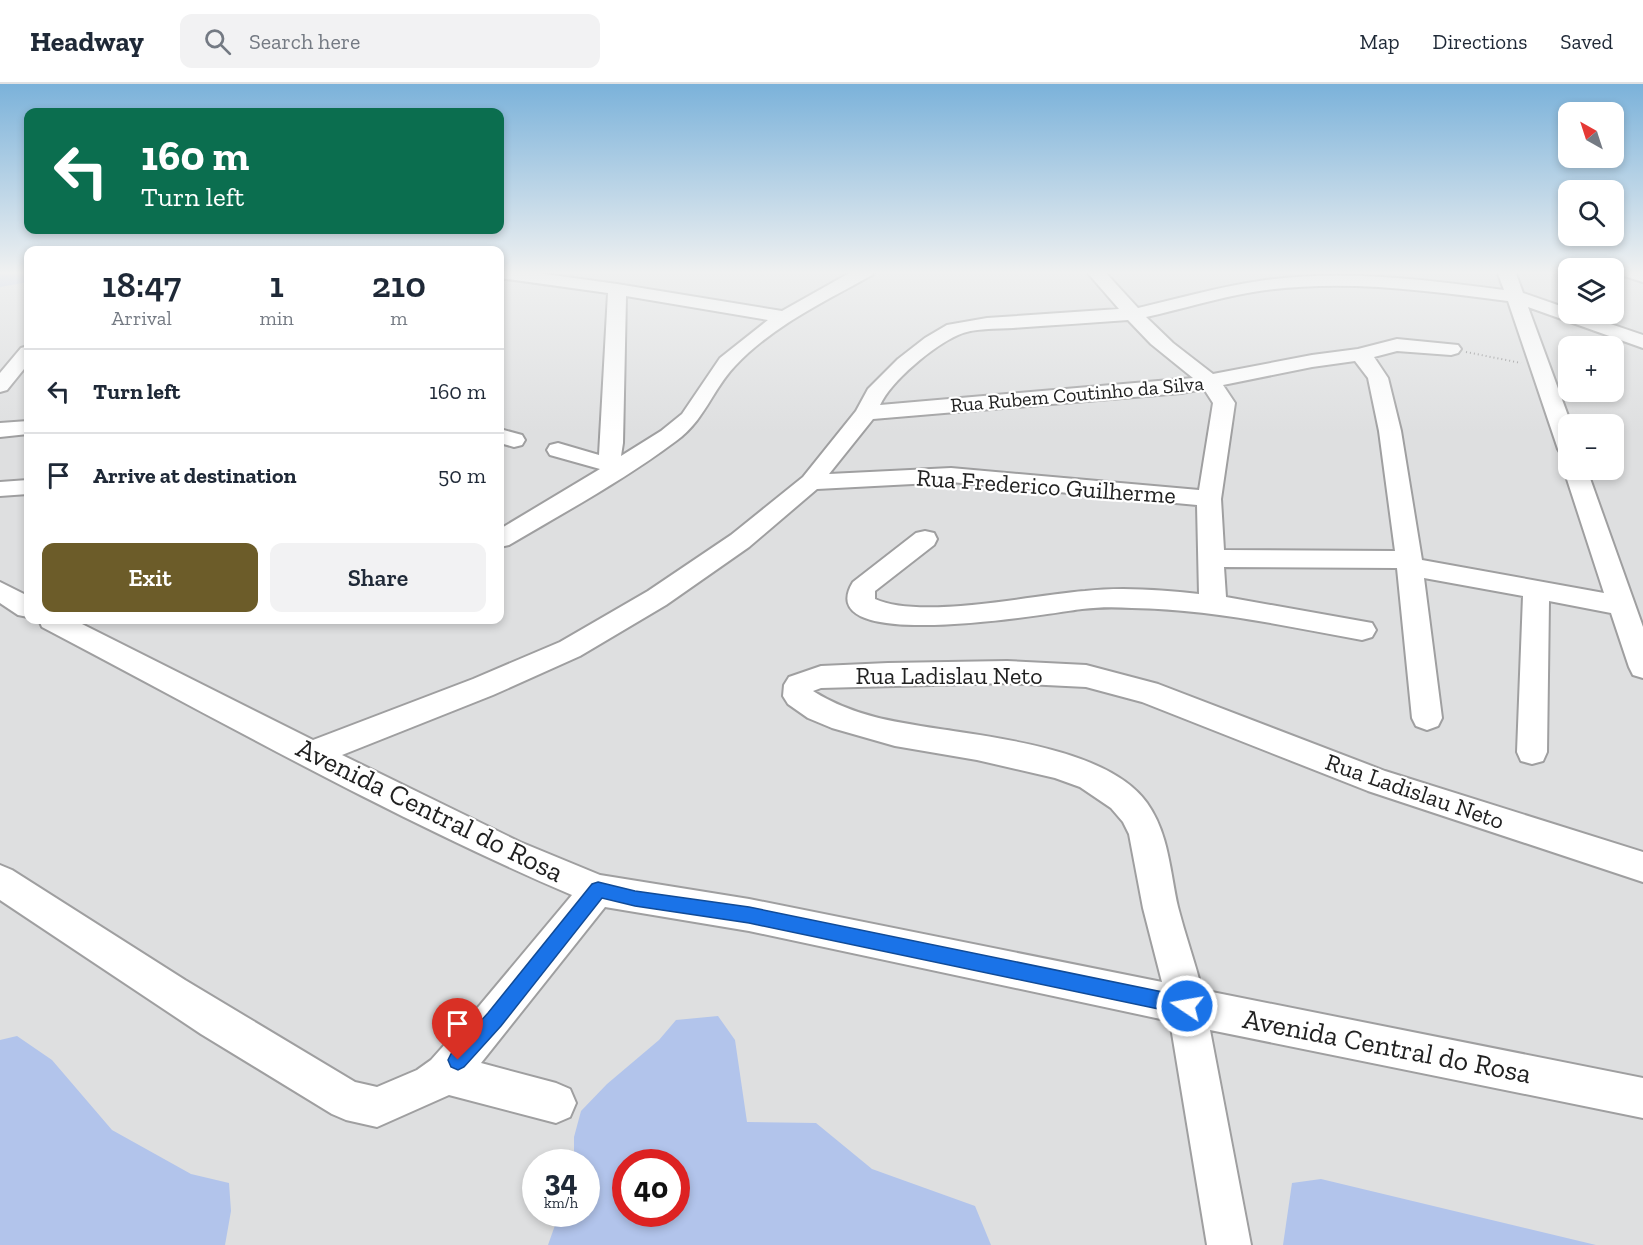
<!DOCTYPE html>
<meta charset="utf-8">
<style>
:root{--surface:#fff;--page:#f2f2f3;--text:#1f2937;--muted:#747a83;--line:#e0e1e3;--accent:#6c5c29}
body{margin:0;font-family:"Zilla Slab",serif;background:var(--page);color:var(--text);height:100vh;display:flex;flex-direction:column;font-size:22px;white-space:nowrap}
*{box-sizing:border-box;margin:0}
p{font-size:20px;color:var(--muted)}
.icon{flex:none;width:33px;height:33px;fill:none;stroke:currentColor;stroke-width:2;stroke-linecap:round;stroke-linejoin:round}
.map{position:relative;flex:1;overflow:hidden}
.sheet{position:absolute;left:24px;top:162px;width:480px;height:378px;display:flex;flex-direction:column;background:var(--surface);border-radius:12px;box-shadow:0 3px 9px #0003}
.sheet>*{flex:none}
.guide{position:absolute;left:24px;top:24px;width:480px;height:126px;border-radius:12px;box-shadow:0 3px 9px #0003;background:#0b6e4f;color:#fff;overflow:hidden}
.needle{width:39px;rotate:321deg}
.buttons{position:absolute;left:1558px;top:18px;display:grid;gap:12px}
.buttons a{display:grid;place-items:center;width:66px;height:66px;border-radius:12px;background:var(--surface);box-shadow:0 3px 9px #0003;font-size:30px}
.speed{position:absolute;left:522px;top:1065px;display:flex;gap:12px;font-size:30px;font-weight:700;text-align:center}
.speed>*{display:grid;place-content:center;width:78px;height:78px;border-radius:50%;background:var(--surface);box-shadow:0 3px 9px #0003;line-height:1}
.speed small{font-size:15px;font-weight:400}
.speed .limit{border:9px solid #d22;background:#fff;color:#111}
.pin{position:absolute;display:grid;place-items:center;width:51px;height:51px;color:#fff;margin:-62px -26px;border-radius:50% 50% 50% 0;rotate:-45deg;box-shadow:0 0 6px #0007}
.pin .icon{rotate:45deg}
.me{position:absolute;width:66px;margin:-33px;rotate:282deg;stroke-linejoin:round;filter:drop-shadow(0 0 4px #0008)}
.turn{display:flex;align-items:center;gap:21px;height:126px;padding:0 18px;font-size:27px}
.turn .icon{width:78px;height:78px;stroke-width:2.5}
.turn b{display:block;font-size:42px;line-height:51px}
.eta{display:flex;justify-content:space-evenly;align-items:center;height:102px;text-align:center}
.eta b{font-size:36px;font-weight:600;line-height:42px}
.cta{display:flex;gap:12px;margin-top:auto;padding:12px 18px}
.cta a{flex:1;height:69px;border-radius:12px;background:var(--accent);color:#fff;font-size:24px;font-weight:600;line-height:69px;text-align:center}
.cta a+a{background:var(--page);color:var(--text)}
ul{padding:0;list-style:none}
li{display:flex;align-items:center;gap:18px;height:84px;padding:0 18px;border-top:2px solid var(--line)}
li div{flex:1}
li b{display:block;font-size:22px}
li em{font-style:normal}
header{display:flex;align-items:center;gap:36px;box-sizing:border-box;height:84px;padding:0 30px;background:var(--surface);border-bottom:2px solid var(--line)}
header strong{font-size:28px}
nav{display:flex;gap:33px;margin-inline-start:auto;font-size:21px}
.search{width:420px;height:54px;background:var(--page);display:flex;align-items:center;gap:15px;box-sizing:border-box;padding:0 21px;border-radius:12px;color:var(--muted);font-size:22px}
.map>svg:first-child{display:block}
</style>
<header>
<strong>Headway</strong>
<div class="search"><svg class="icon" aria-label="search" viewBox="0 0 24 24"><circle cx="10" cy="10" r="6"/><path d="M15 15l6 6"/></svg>Search here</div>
<nav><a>Map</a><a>Directions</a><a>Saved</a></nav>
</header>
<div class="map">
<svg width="1643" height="1161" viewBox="0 0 1643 1161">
<rect width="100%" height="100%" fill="#dedfe0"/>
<path fill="#b2c4eb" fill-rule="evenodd" d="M28 187V198L0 203V191Z
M718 932 735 956 747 1038 816 1039 872 1085 975 1122 991 1161H548L559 1130H586V1078H574V1053L581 1027 607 1000 659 956 676 936ZM626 1078H676V1130H626Z
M17 952 52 976 112 1046 191 1090 229 1099 231 1127 225 1161H0V956Z
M1321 1095 1596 1161H1283L1292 1099Z"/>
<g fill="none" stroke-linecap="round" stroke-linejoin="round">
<g stroke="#9f9fa0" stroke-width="4">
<path id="minor" d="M500 187H523L617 200 782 227 853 187H875L872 191C826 217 772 242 735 282 712 306 705 336 676 357 624 396 565 428 509 461L500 463V445L600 385 550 371 547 366 550 361 558 359 599 371 608 209 500 194ZM626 212 768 236 720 274 682 330 661 347 621 372 623 359Z
M1086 187H1104L1138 224C1176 215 1215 204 1253 198 1336 184 1421 195 1504 206L1497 187H1515L1523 209 1569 225V230H1581L1643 251V264L1528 223 1571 340H1569V372L1561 370 1558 365 1508 217C1424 206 1337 194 1253 208 1217 214 1182 225 1146 233L1173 259 1213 290 1312 271 1358 265 1397 255 1458 261 1461 265 1458 269 1451 271 1397 267 1374 273 1388 294 1401 347 1422 476 1604 509 1564 386 1569 381V386H1587L1643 543V594L1633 591 1629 583 1611 529 1549 517 1547 668 1543 677 1532 680 1521 677 1517 668 1523 512 1424 494 1442 634 1438 642 1427 646 1416 642 1412 634 1397 484 1224 483 1226 513 1372 539 1376 546 1372 553 1362 556C1286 542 1209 525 1132 524 1115 523 1099 523 1082 525 1057 528 807 573 853 498L916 449 925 447 934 449 937 455 934 461 875 507V515C920 536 1033 511 1085 507 1123 503 1161 506 1199 510L1197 421 951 398 817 405 749 463 666 521 580 572 493 611 342 671 520 758 600 791 749 815 1162 898 1143 824 1129 750 1123 738 1111 724 1080 703 1055 694 977 676 895 662 832 644 808 634 788 620 783 612 784 601 789 593 821 582 888 579 1007 577 1086 581 1158 600 1385 687 1643 768V798L1368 707 1142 618 1086 603 1007 599 821 604 813 607C854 633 900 639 947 646 1005 655 1111 668 1147 719 1169 750 1170 788 1178 823 1185 851 1195 878 1202 906L1643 994V1034L1210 946 1251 1161H1207L1170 937 749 847 605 823 481 979 556 999 570 1005 576 1019 570 1033 556 1039 449 1011 377 1043 346 1036 332 1030 201 950 0 816V781L12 786 185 896 355 998 377 1003 417 986 431 976 480 921 572 811C390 733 217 635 42 543L39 536H74L313 656 473 595 560 558 648 507 731 451 803 393 856 327 868 305 898 275 925 254 947 241 987 234 1119 225ZM1128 236 1151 260 1193 294 880 321C891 297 933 262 958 251 973 244 996 245 1013 244 1051 241 1090 239 1128 236ZM1355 277 1368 294 1379 347 1395 467 1224 466 1221 415 1235 319 1223 301 1312 283ZM1204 305 1213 319 1199 406 951 384 829 390 873 335 1181 309Z
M1618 187H1643V198L1621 191Z
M28 262V280L7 306 0 308V289L21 264Z
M28 337V350L0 353V339Z
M500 345 522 351 525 356 522 361 514 363 500 359Z
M28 396V410L0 412V398Z
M0 498 28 512V533L18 531 0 519Z"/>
</g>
<path stroke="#808081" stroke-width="2" stroke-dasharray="1 3" stroke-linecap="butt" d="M1466 268 1521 279"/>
<use href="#minor" fill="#fff" fill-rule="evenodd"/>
</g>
<linearGradient id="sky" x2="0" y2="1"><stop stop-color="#7bb2da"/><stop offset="0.54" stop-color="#f0f1f1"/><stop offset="1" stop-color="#f0f1f1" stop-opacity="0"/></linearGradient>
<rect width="1643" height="349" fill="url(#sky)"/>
<path fill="#1a73e8" stroke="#114b97" stroke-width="1.5" d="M598 798 635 807 749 823 1187 913 1193 916 1196 922 1193 929 1187 931 749 839 635 822 602 814 501 942 464 983 458 986 451 983 448 976 451 970 488 929 592 800Z"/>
<g text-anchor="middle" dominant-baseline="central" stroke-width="4.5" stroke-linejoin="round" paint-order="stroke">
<g font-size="20" fill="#212121" stroke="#fff">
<text transform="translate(1077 310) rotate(-5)">Rua Rubem Coutinho da Silva</text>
</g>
<g font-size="24" fill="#212121" stroke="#fff">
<text transform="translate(1046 402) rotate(4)">Rua Frederico Guilherme</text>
<text x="949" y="591">Rua Ladislau Neto</text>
<text transform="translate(1415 707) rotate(19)">Rua Ladislau Neto</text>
</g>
<g font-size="28" fill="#212121" stroke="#fff">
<text transform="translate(430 726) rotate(26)">Avenida Central do Rosa</text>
<text transform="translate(1387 962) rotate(11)">Avenida Central do Rosa</text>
</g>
</g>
</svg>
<div class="buttons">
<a><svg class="needle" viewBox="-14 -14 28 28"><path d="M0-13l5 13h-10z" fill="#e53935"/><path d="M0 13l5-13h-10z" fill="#747a83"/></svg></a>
<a><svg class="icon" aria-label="search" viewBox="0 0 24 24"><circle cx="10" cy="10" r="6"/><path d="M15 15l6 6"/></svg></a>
<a><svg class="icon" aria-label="layers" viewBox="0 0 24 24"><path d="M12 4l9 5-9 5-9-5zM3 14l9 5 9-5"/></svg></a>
<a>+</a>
<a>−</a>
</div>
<div class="speed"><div>34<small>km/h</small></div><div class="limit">40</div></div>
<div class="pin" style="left:458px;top:976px;background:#d93025"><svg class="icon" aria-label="arrive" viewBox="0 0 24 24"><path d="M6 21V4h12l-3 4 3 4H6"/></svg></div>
<svg class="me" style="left:1187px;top:922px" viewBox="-20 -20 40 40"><circle r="17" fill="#1a73e8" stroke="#fff" stroke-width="3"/><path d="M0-11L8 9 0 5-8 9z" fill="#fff"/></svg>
<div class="guide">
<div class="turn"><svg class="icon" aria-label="left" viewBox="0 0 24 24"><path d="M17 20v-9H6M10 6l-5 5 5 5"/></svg><div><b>160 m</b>Turn left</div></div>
</div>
<section class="sheet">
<div class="eta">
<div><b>18:47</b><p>Arrival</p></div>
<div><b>1</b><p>min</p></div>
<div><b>210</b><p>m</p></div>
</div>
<ul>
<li><svg class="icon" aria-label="left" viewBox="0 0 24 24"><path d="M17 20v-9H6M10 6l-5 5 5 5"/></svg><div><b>Turn left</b></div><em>160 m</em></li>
<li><svg class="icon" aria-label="arrive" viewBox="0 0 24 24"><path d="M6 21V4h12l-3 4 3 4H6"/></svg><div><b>Arrive at destination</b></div><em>50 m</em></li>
</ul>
<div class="cta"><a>Exit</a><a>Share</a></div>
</section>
</div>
